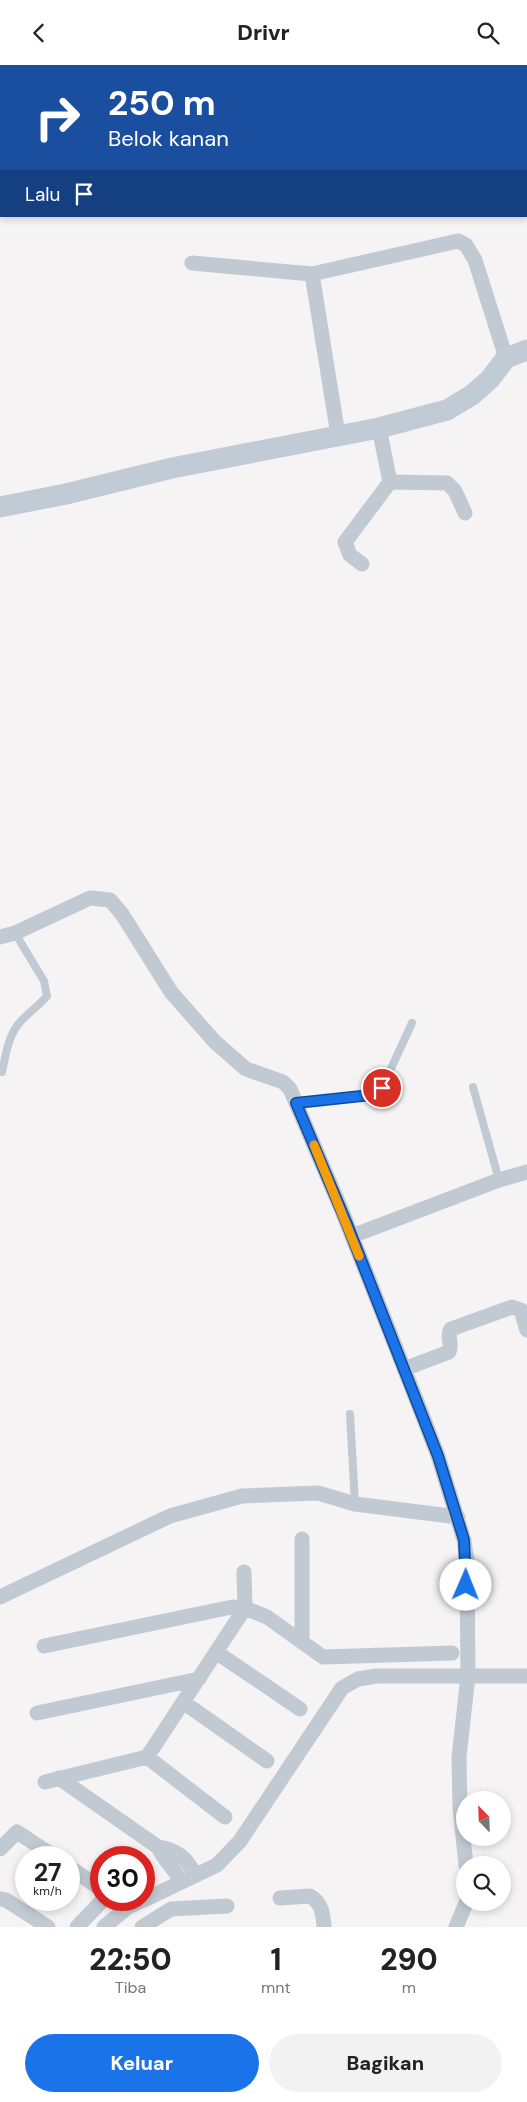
<!DOCTYPE html>
<html lang="id">
<style>
:root{--surface:#fff;--page:#f2f2f2;--text:#222;--muted:#767676;--accent:#1a73e8}
body{margin:0;font-family:"DM Sans",sans-serif;background:var(--page);color:var(--text);height:100vh;display:flex;flex-direction:column;font-size:19px;white-space:nowrap}
*{box-sizing:border-box;margin:0}
p{font-size:16px;color:var(--muted)}
.icon{flex:none;width:28px;height:28px;fill:none;stroke:currentColor;stroke-width:2;stroke-linecap:round;stroke-linejoin:round}
.map{position:relative;height:1862px;overflow:hidden}
.details{display:flex;flex-direction:column;background:var(--surface);flex:1}
.details>*{flex:none}
.guide{position:absolute;left:0px;top:0px;width:528px;height:152px;box-shadow:0 2px 8px #0003;background:#1a4fa0;color:#fff;overflow:hidden}
.needle{width:32px;rotate:337deg}
.fabs{position:absolute;left:456px;top:1726px;display:grid;gap:10px}
.fabs a{display:grid;place-items:center;width:55px;height:55px;border-radius:50%;background:var(--surface);box-shadow:0 2px 8px #0003;font-size:25px}
.speed{position:absolute;left:15px;top:1781px;display:flex;gap:10px;font-size:25px;font-weight:700;text-align:center}
.speed>*{display:grid;place-content:center;width:65px;height:65px;border-radius:50%;background:var(--surface);box-shadow:0 2px 8px #0003;line-height:1}
.speed small{font-size:12px;font-weight:400}
.speed .limit{border:8px solid #d22;background:#fff;color:#111}
.pin{position:absolute;display:grid;place-items:center;width:42px;height:42px;color:#fff;margin:-21px;border:2px solid #fff;border-radius:50%;box-shadow:0 1px 5px #0007}
.me{position:absolute;width:55px;margin:-28px;rotate:1deg;stroke-linejoin:round;filter:drop-shadow(0 0 4px #0008)}
.turn{display:flex;align-items:center;gap:18px;height:105px;padding:0 25px;font-size:22px}
.turn .icon{width:65px;height:65px;stroke-width:2.5}
.turn b{display:block;font-size:35px;line-height:42px}
.then{display:flex;align-items:center;height:48px;padding:0 25px;background:#0003;gap:10px;font-size:19px}
.eta{display:flex;justify-content:space-evenly;align-items:center;height:85px;text-align:center}
.eta b{font-size:30px;font-weight:800;line-height:35px}
.primary-button{display:flex;gap:10px;margin-top:auto;padding:10px 25px}
.primary-button a{flex:1;height:58px;border-radius:30px;background:var(--accent);color:#fff;font-size:20px;font-weight:800;line-height:58px;text-align:center}
.primary-button a+a{background:var(--page);color:var(--text)}
header{display:flex;justify-content:space-between;align-items:center;height:65px;padding:0 25px;background:var(--surface);font-size:22px;font-weight:800}
.map>svg:first-child{display:block}
</style>
<header><svg class="icon" aria-label="back" viewBox="0 0 24 24"><path d="M15 5l-7 7 7 7"/></svg>Drivr<svg class="icon" aria-label="search" viewBox="0 0 24 24"><circle cx="10" cy="10" r="6"/><path d="M15 15l6 6"/></svg></header>
<div class="map">
<svg width="527" height="1862" viewBox="0 0 527 1862">
<rect width="100%" height="100%" fill="#f5f3f3"/>
<g fill="none" stroke-linecap="round" stroke-linejoin="round">
<path stroke="#c1cad2" stroke-width="8" d="M428 0V1
M460 0 461 1
M91 1 97 0
M0 20 1 19
M526 21H527
M2 1007C6 989 8 970 21 956 29 947 39 941 47 931L44 916 15 868
M473 1022 499 1115
M296 1038 371 1030 382 1023 412 958
M350 1349 355 1439"/>
<path stroke="#c1cad2" stroke-width="15" d="M192 198 312 209 458 176 466 180 475 195 506 293
M312 209 338 370
M390 417 447 418 455 426 465 448
M362 499 350 490 345 477 390 417 379 363
M0 872 15 868 90 833 110 835 122 849 171 927 215 977 246 1004 283 1017 290 1024 342 1146 422 1349 438 1391 464 1475 467 1496 468 1611 459 1692 460 1742 466 1800
M352 1171 499 1115 527 1107
M404 1304 449 1287C453 1279 446 1272 451 1264L512 1242 521 1245 527 1265
M302 1474V1577
M0 1532 170 1451 242 1431 318 1428 355 1439 458 1452
M44 1581 232 1542 245 1543 267 1552 323 1592 452 1588
M216 1587 300 1644
M183 1637 267 1696
M37 1648 199 1614
M147 1692 225 1752
M59 1713 158 1782C177 1785 187 1793 195 1810
M45 1717 147 1692 245 1543 244 1507
M158 1782C164 1796 175 1803 181 1817
M0 1784 17 1767 55 1792
M69 1802 101 1824
M280 1833 310 1831C322 1838 323 1849 324 1862
M0 1834 6 1835 48 1862
M144 1835 217 1800 240 1776 342 1623 358 1614 377 1611H527
M77 1862 103 1835
M104 1862 128 1842 143 1835
M142 1862 171 1844 227 1841
M456 1862 466 1838"/>
<path stroke="#c1cbd6" stroke-width="21" d="M0 442 66 429 172 403 379 363 447 345 472 330 490 314 506 293 527 285"/>
</g>
<g fill="none" stroke-linecap="round" stroke-linejoin="round">
<g stroke="#114b97" stroke-width="12">
<path id="route" d="M382 1023 371 1030 296 1038 347 1159 438 1391 464 1475 466 1520"/>
</g>
<use href="#route" stroke="#1a73e8" stroke-width="9"/>
<path stroke="#f59e0b" stroke-width="9" d="M314 1080 359 1191"/>
</g>
</svg>
<div class="fabs">
<a><svg class="needle" viewBox="-14 -14 28 28"><path d="M0-13l5 13h-10z" fill="#e53935"/><path d="M0 13l5-13h-10z" fill="#767676"/></svg></a>
<a><svg class="icon" aria-label="search" viewBox="0 0 24 24"><circle cx="10" cy="10" r="6"/><path d="M15 15l6 6"/></svg></a>
</div>
<div class="speed"><div>27<small>km/h</small></div><div class="limit">30</div></div>
<div class="pin" style="left:382px;top:1023px;background:#d93025"><svg class="icon" aria-label="arrive" viewBox="0 0 24 24"><path d="M6 21V4h12l-3 4 3 4H6"/></svg></div>
<svg class="me" style="left:466px;top:1520px" viewBox="-20 -20 40 40"><circle r="19" fill="#fff"/><path d="M0-13L10 11 0 6-10 11z" fill="#1a73e8"/></svg>
<div class="guide">
<div class="turn"><svg class="icon" aria-label="right" viewBox="0 0 24 24"><path d="M7 20v-9h11M14 6l5 5-5 5"/></svg><div><b>250 m</b>Belok kanan</div></div>
<div class="then">Lalu<svg class="icon" aria-label="arrive" viewBox="0 0 24 24"><path d="M6 21V4h12l-3 4 3 4H6"/></svg></div>
</div>
</div>
<section class="details">
<div class="eta">
<div><b>22:50</b><p>Tiba</p></div>
<div><b>1</b><p>mnt</p></div>
<div><b>290</b><p>m</p></div>
</div>
<div class="primary-button"><a>Keluar</a><a>Bagikan</a></div>
</section>
